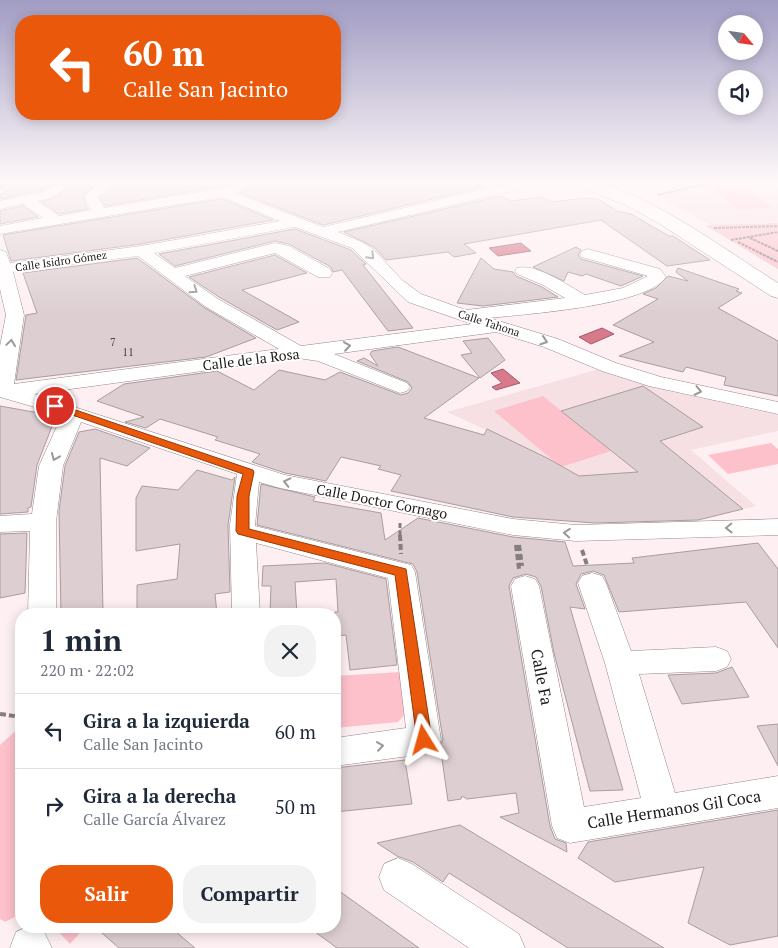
<!DOCTYPE html>
<html lang="es">
<meta charset="utf-8">
<style>
:root{--surface:#fff;--page:#f2f2f3;--text:#1f2937;--muted:#747a83;--line:#e0e1e3;--accent:#ea580c}
body{margin:0;font-family:"PT Serif",serif;background:var(--page);color:var(--text);height:100vh;display:flex;flex-direction:column;font-size:19px;white-space:nowrap}
*{box-sizing:border-box;margin:0}
p{font-size:16px;color:var(--muted)}
.icon{flex:none;width:28px;height:28px;fill:none;stroke:currentColor;stroke-width:2;stroke-linecap:round;stroke-linejoin:round}
.map{position:relative;flex:1;overflow:hidden}
.panel{position:absolute;left:15px;top:608px;width:326px;height:325px;display:flex;flex-direction:column;background:var(--surface);border-radius:20px;box-shadow:0 2px 12px #0003}
.panel>*{flex:none}
.top-card{position:absolute;left:15px;top:15px;width:326px;height:105px;border-radius:20px;box-shadow:0 2px 12px #0003;background:#ea580c;color:#fff;overflow:hidden}
.needle{width:32px;rotate:119deg}
.buttons{position:absolute;left:718px;top:15px;display:grid;gap:10px}
.buttons a{display:grid;place-items:center;width:45px;height:45px;border-radius:50%;background:var(--surface);box-shadow:0 2px 12px #0003;font-size:25px}
.pin{position:absolute;display:grid;place-items:center;width:42px;height:42px;color:#fff;margin:-21px;border:2px solid #fff;border-radius:50%;box-shadow:0 1px 5px #0007}
.me{position:absolute;width:55px;margin:-28px;rotate:352deg;stroke-linejoin:round;filter:drop-shadow(0 0 4px #0008)}
.turn{display:flex;align-items:center;gap:18px;height:105px;padding:0 25px;font-size:22px}
.turn .icon{width:65px;height:65px;stroke-width:2.5}
.turn b{display:block;font-size:35px;line-height:42px}
.round{display:grid;place-items:center;flex:none;width:52px;height:52px;border-radius:20px;background:var(--page)}
.head{display:flex;align-items:center;justify-content:space-between;height:85px;padding:0 25px}
h1{font-size:30px;font-weight:800;line-height:38px}
.action{display:flex;gap:10px;margin-top:auto;padding:10px 25px}
.action a{flex:1;height:58px;border-radius:20px;background:var(--accent);color:#fff;font-size:20px;font-weight:800;line-height:58px;text-align:center}
.action a+a{background:var(--page);color:var(--text)}
ul{padding:0;list-style:none}
li{display:flex;align-items:center;gap:15px;height:75px;padding:0 25px;border-top:1px solid var(--line)}
li div{flex:1}
li b{display:block;font-size:19px}
li em{font-style:normal}
.map>svg:first-child{display:block}
</style>
<div class="map">
<svg width="778" height="948" viewBox="0 0 778 948">
<rect width="100%" height="100%" fill="#fef0f2"/>
<path fill="#f7e0e3" d="M730 180H778V222L711 225 660 198 666 194Z
M599 369 655 388 778 415V431L691 450 756 506 743 509 701 474 669 482 586 495 561 467 547 458 447 412Z"/>
<path fill="#fdc1cb" d="M744 185 772 208 737 209 711 186Z
M778 223V269L706 226 710 225Z
M543 396 611 451 561 467 494 411Z
M771 443 778 449V464L728 474 708 455Z
M401 672 411 708 398 722 335 728V676Z
M21 726V914L5 922 0 919V745Z
M53 926H86L70 944Z"/>
<path fill="#d8798c" stroke="#a05c6a" d="M521 243 531 251 498 256 489 248Z
M602 328 614 334 591 344 579 337Z
M503 369 520 383 496 390 492 387 502 383 491 373Z"/>
<path fill="#ddcfd1" stroke="#a99d9e" d="M0 180H79V185L93 186 82 196 88 209 59 214 42 202 56 197 66 189V186L59 182 42 190 0 199V195L7 191 0 188Z
M123 180H238L222 186 105 206 100 197Z
M265 180H311L325 188 358 181 364 183 380 180H468L483 187 323 225 240 193Z
M501 196 511 201 541 197 552 202 585 198 598 199 617 211 631 214 669 236H673L710 260 667 266 601 220 464 244 476 253 454 257 448 252 386 260 374 247 344 232Z
M222 199 273 220 141 244 11 261 3 235Z
M23 206 38 217 0 224V211Z
M295 229 351 250 366 264 363 265 413 328 388 331 342 270 333 272 331 267 289 244 275 241 175 266 159 254Z
M576 247 581 250 578 255 581 259 643 276 621 286 586 274 582 276 568 272 564 281 533 267Z
M275 255 307 273 242 290 299 322 277 330 219 297 189 277Z
M137 258 205 308 256 338 206 357 16 380 26 315 37 313 23 273Z
M481 258 494 269 513 272 516 276 542 287 558 297 483 306 457 303Z
M678 268 739 289 736 291 742 293 718 308 778 341V396L724 385 726 377 686 367 683 372 619 356 654 342 613 325 658 299 643 294 656 288 668 276 688 281 676 272Z
M488 338 505 360 480 378 461 355 472 353 463 341Z
M398 347 479 378 424 418 484 435 487 429 547 458 579 476 638 472 561 411 643 386 703 427 660 441 743 509 698 520 595 523 513 517 391 491 401 475 378 469 381 466 341 457 326 481 285 473 252 462 260 454 215 440 218 437 160 419 146 428 125 422 144 417 97 401 124 384 217 371 254 390 279 370 325 380 340 372 401 395 408 393 412 388 408 382 357 361 364 358 378 366 370 354 372 351Z
M0 406 56 416 37 465 31 507 28 508V512L0 514Z
M95 429 150 448 127 466 100 458 103 614H61L59 511 65 466 79 432Z
M197 470 232 480 235 477 228 525 230 592 215 594 217 614H137V585L177 579 180 544 136 551V498L142 486 178 490Z
M261 484 315 497 313 501 381 513 385 540 418 518 513 537 565 542 573 566 634 563 632 558 758 543 778 569V648L746 602 619 612 604 575 593 571 581 574 576 584 585 609 570 607 623 790 590 791 554 653 541 586 536 577 526 574 513 578 509 586 550 826 555 839 566 843 567 852 500 817 519 813 516 793 467 799 462 796 461 799 448 801 440 745 443 740 417 572 413 564 257 525Z
M27 533 25 593 0 598V534Z
M325 563 386 579 397 665 350 670 346 635 335 636V612H338L336 579 295 582 297 614H270L271 586H262L263 566Z
M732 667 749 697 682 704 668 675 716 673Z
M778 724V766L757 726Z
M405 760 412 804 335 812V768Z
M778 810V936L730 945 688 923 704 867 615 882 578 858 588 842Z
M460 825 513 857 664 948H568L449 873 443 882 413 862 397 856 377 843Z
M335 888 419 948H337L307 926H335Z
M94 926H169L195 948H119Z"/>
<g fill="none" stroke-linecap="round" stroke-linejoin="round">
<g stroke="#948789" stroke-width="1">
<path id="minor" d="M103 180H119L98 197 104 208 223 188 244 180H263L235 193 323 227 523 180H548L546 183 338 232 362 242 373 249 402 280 421 294 466 310 565 298 543 285 517 274 515 271 517 268C536 263 569 286 585 295L623 288 648 276 582 257 580 254 582 251 588 249 660 269 666 277C647 306 526 314 489 318L558 339 616 363 661 377 778 402V414L649 386 602 371 544 347 496 332 334 354 407 383 410 387 407 391 400 393 318 361 298 358 34 394 285 475 513 519 576 525 778 519V535L576 541 513 535 280 488 259 482 255 526 411 565 415 572 441 740 436 750 424 754 335 766V738L406 728 388 578 256 543 260 614H232L230 525 237 474 81 422 63 466 56 522V614H28L30 531 0 532V516L32 514 39 466 62 415 0 397V346L6 315 0 289V250L6 252 10 263 141 246 280 221 222 197 0 234V226L43 218 23 204 0 209V201L43 192 58 184 65 188C57 197 48 199 37 201L59 216 91 210 84 196ZM295 227 352 248 408 302 472 324 301 346 218 299 185 276 275 253 318 277H330L332 273 330 269 289 246 275 243 175 268 154 253ZM138 256 206 307 279 349 14 384 24 315 13 272Z
M592 573 602 576 606 583 631 651 716 647 727 651 731 659 727 667 716 671 639 674 675 793 778 776V808L570 843 557 838 552 826 511 586 515 579 525 576 535 579 539 586 584 807 641 798 605 663 578 583 582 576Z
M398 858 412 864 519 934 525 948H469L384 890 379 877 384 864Z
M29 926 44 932 52 948H10L16 932Z"/>
</g>
<g stroke="#948789" stroke-width="1">
<path id="major" d="M565 180C573 180 581 179 589 180 653 195 722 248 778 283V298L771 296 660 224 626 205 568 183Z"/>
</g>
<path stroke="#867d7e" stroke-width="2" stroke-dasharray="3 1" stroke-linecap="butt" d="M71 182H85
M658 195 723 180
M714 228 778 226
M750 238 778 251
M731 240 778 232
M738 242 778 262"/>
<path stroke="#867d7e" stroke-width="3" stroke-dasharray="5 2.5" stroke-linecap="butt" d="M400 523V536"/>
<path stroke="#867d7e" stroke-width="4" stroke-dasharray="6 3" stroke-linecap="butt" d="M400 535 401 554
M516 545 519 569
M519 545 522 566
M582 550 587 565
M0 714 21 717"/>
<use href="#minor" fill="#fff" fill-rule="evenodd"/>
<use href="#major" fill="#fff" fill-rule="evenodd"/>
</g>
<defs><path id="oneway-chevron" d="M-2-3.5L2.5 0L-2 3.5" fill="none" stroke-width="1.6" stroke-linecap="round" stroke-linejoin="round" transform="scale(1.25)"/></defs>
<g stroke="#9a9898">
<use href="#oneway-chevron" transform="translate(371 256) rotate(45)"/>
<use href="#oneway-chevron" transform="translate(194 290) rotate(35)"/>
<use href="#oneway-chevron" transform="translate(544 341) rotate(18)"/>
<use href="#oneway-chevron" transform="translate(11 343) rotate(-82)"/>
<use href="#oneway-chevron" transform="translate(347 346) rotate(-8)"/>
<use href="#oneway-chevron" transform="translate(698 391) rotate(12)"/>
<use href="#oneway-chevron" transform="translate(55 457) rotate(112)"/>
<use href="#oneway-chevron" transform="translate(287 482) rotate(-167)"/>
<use href="#oneway-chevron" transform="translate(729 528) rotate(179)"/>
<use href="#oneway-chevron" transform="translate(567 533) rotate(-176)"/>
<use href="#oneway-chevron" transform="translate(380 746) rotate(-8)"/>
</g>
<linearGradient id="sky" x2="0" y2="1"><stop stop-color="#a19cc3"/><stop offset="0.58" stop-color="#fff8f9"/><stop offset="1" stop-color="#fff8f9" stop-opacity="0"/></linearGradient>
<rect width="778" height="313" fill="url(#sky)"/>
<path fill="#ea580c" stroke="#983908" d="M55 403 253 470 254 472 249 496V529L406 569 432 740 430 745 424 747 419 745 417 740 395 575 238 534 236 531 237 496 243 474 52 408V404Z"/>
<g text-anchor="middle" dominant-baseline="central" stroke-width="4" stroke-linejoin="round" paint-order="stroke">
<g font-size="11" fill="#1f1a1a" stroke="#fff">
<text transform="translate(61 261) rotate(-8)">Calle Isidro Gómez</text>
<text transform="translate(489 323) rotate(18)">Calle Tahona</text>
</g>
<g font-size="11" fill="#4e4748">
<text x="113" y="342">7</text>
<text x="128" y="352">11</text>
</g>
<g font-size="14" fill="#1f1a1a" stroke="#fff">
<text transform="translate(251 359) rotate(-7)">Calle de la Rosa</text>
<text transform="translate(382 501) rotate(11)">Calle Doctor Cornago</text>
</g>
<g font-size="16" fill="#1f1a1a" stroke="#fff">
<text transform="translate(542 677) rotate(79)">Calle Fa</text>
<text transform="translate(674 809) rotate(-9)">Calle Hermanos Gil Coca</text>
</g>
</g>
</svg>
<div class="buttons">
<a><svg class="needle" viewBox="-14 -14 28 28"><path d="M0-13l5 13h-10z" fill="#e53935"/><path d="M0 13l5-13h-10z" fill="#747a83"/></svg></a>
<a><svg class="icon" aria-label="sound" viewBox="0 0 24 24"><path d="M4 9h4l5-4v14l-5-4H4zM17 9q2 3 0 6"/></svg></a>
</div>
<div class="pin" style="left:55px;top:406px;background:#d93025"><svg class="icon" aria-label="arrive" viewBox="0 0 24 24"><path d="M6 21V4h12l-3 4 3 4H6"/></svg></div>
<svg class="me" style="left:424px;top:740px" viewBox="-20 -20 40 40"><path d="M0-17L14 15 0 8-14 15z" fill="#ea580c" stroke="#fff" stroke-width="4"/></svg>
<div class="top-card">
<div class="turn"><svg class="icon" aria-label="left" viewBox="0 0 24 24"><path d="M17 20v-9H6M10 6l-5 5 5 5"/></svg><div><b>60 m</b>Calle San Jacinto</div></div>
</div>
<section class="panel">
<div class="head"><div><h1>1 min</h1><p>220 m · 22:02</p></div><a class="round"><svg class="icon" aria-label="close" viewBox="0 0 24 24"><path d="M6 6l12 12M18 6L6 18"/></svg></a></div>
<ul>
<li><svg class="icon" aria-label="left" viewBox="0 0 24 24"><path d="M17 20v-9H6M10 6l-5 5 5 5"/></svg><div><b>Gira a la izquierda</b><p>Calle San Jacinto</p></div><em>60 m</em></li>
<li><svg class="icon" aria-label="right" viewBox="0 0 24 24"><path d="M7 20v-9h11M14 6l5 5-5 5"/></svg><div><b>Gira a la derecha</b><p>Calle García Álvarez</p></div><em>50 m</em></li>
</ul>
<div class="action"><a>Salir</a><a>Compartir</a></div>
</section>
</div>
